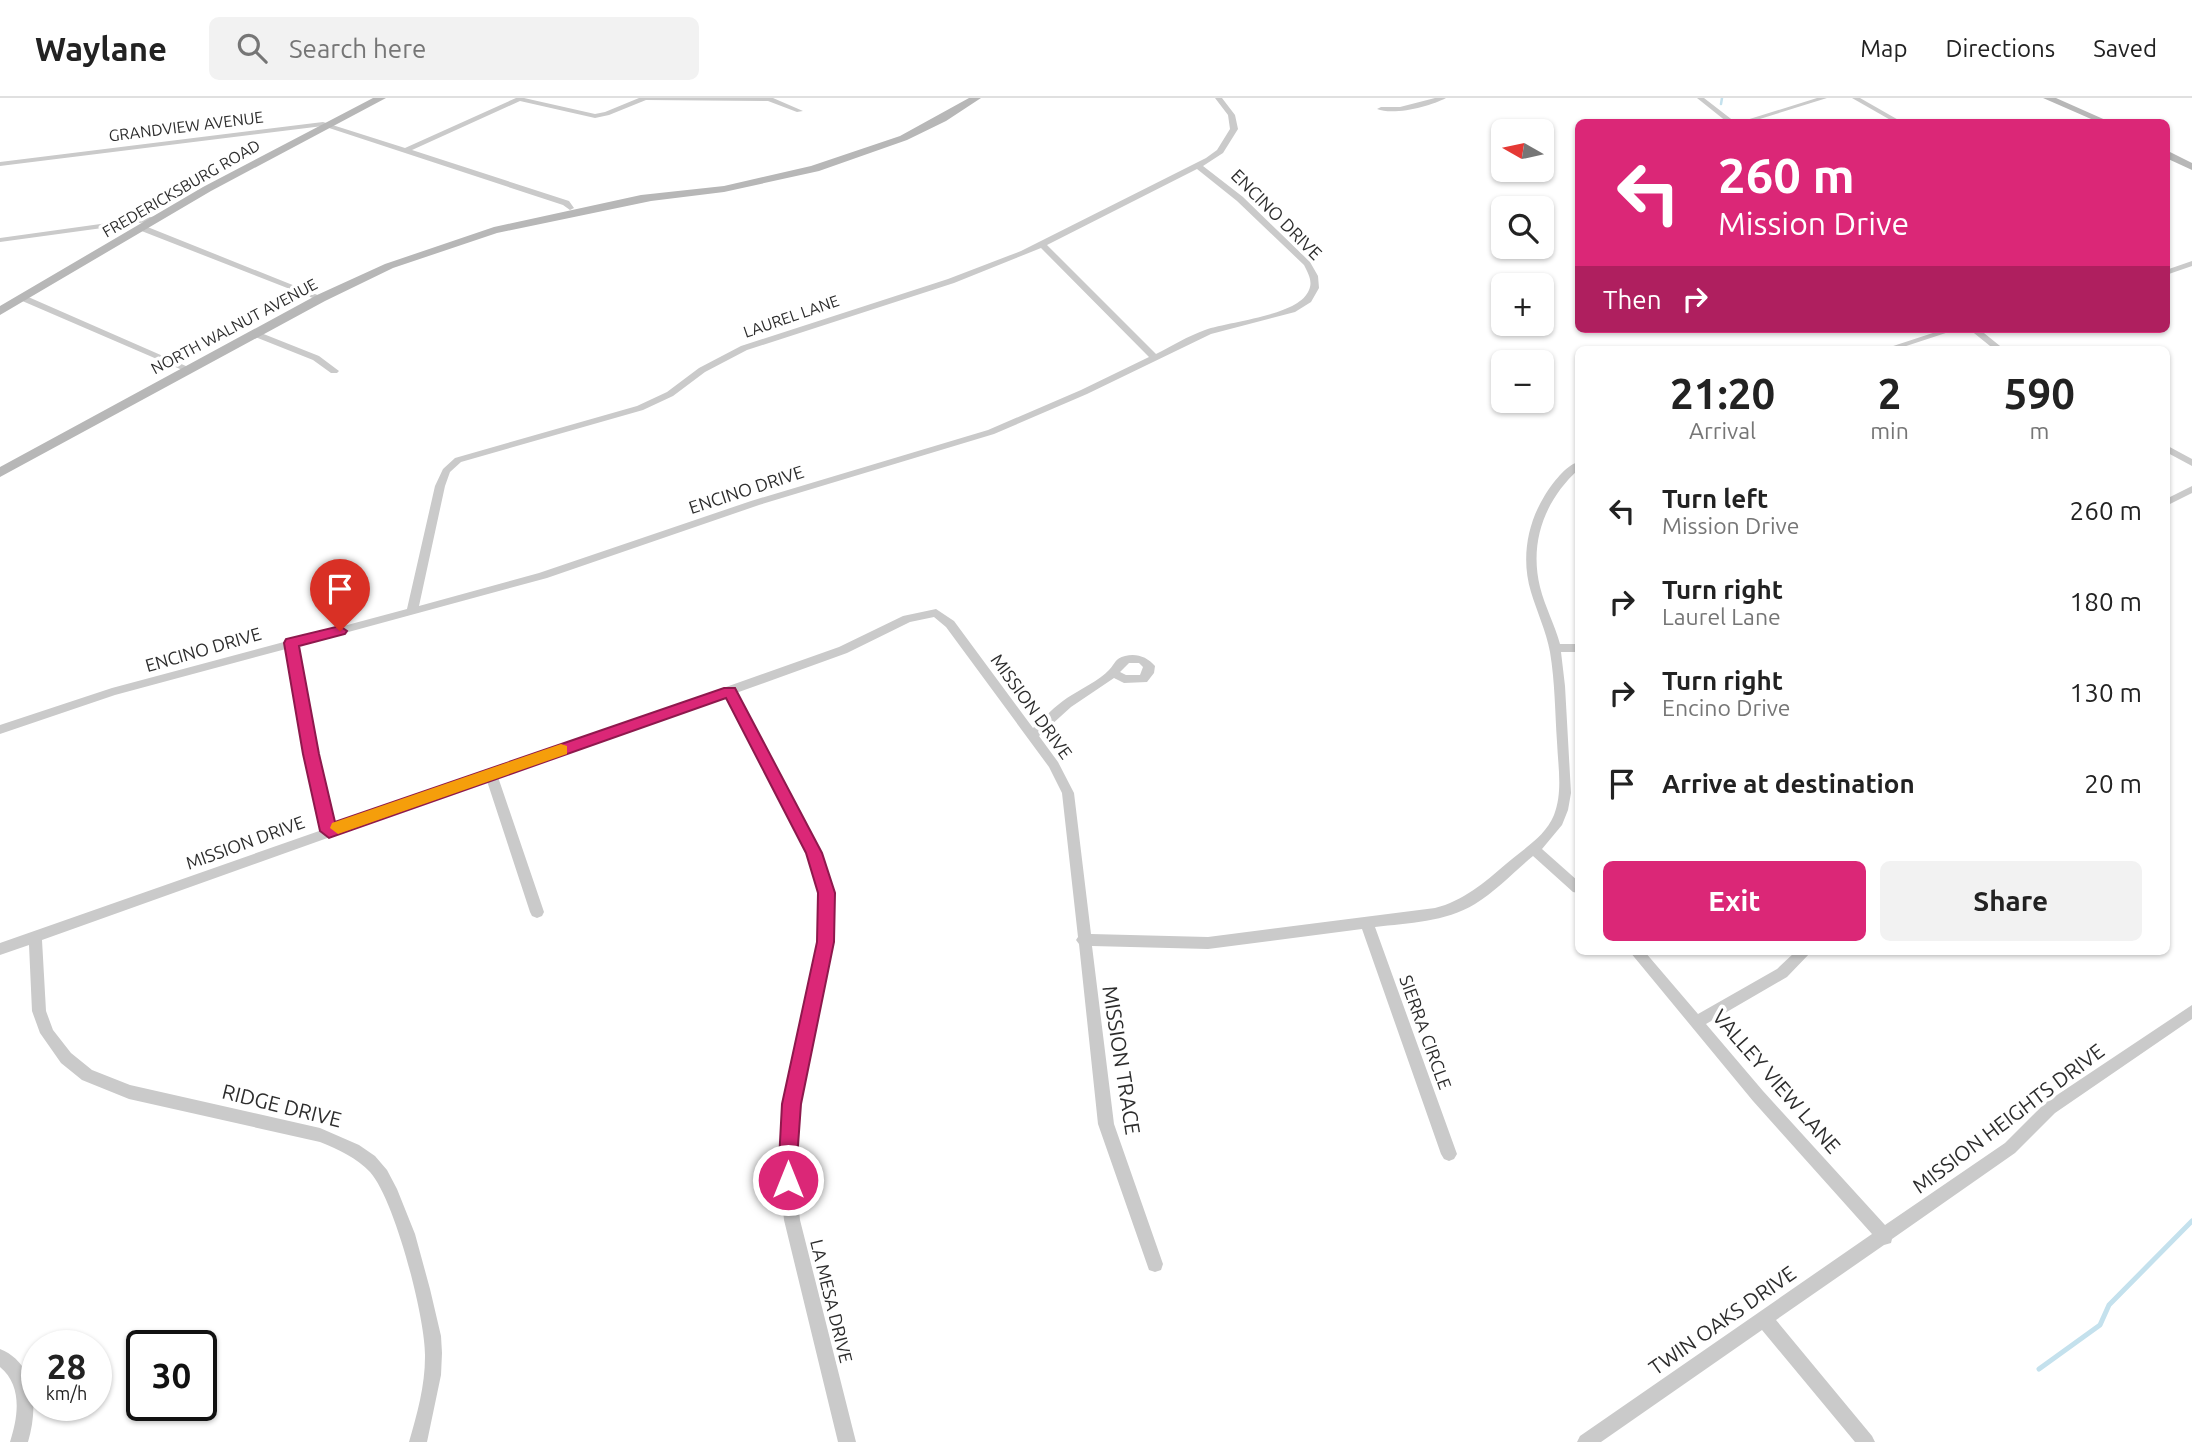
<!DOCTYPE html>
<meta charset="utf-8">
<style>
:root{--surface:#fff;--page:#f2f2f2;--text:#222;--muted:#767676;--line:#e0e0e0;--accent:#db2777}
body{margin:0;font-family:Ubuntu,sans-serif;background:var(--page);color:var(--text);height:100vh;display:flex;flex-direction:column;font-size:26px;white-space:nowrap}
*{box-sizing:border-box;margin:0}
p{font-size:23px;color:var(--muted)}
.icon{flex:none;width:38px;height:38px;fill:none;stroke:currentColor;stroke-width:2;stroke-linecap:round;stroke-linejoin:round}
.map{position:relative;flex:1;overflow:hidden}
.details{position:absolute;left:1575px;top:248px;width:595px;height:609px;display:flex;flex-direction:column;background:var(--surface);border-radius:10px;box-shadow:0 2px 5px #0004}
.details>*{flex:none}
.banner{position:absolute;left:1575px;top:21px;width:595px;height:214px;border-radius:10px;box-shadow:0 2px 5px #0004;background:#db2777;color:#fff;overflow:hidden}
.needle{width:46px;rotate:279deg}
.buttons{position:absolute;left:1491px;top:21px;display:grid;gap:14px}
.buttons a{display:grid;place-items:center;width:63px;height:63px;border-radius:10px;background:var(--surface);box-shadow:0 2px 5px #0004;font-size:35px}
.speed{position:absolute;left:21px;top:1232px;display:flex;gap:14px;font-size:35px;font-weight:700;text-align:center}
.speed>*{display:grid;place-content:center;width:91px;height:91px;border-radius:50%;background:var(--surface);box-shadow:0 2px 5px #0004;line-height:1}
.speed small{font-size:18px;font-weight:400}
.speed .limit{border:4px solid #111;border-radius:10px;background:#fff;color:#111}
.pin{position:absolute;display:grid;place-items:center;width:60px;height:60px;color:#fff;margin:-72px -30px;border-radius:50% 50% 50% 0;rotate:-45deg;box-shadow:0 0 7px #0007}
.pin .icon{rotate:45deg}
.me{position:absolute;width:77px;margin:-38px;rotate:0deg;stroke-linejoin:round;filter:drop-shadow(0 0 5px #0008)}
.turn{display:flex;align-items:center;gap:24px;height:147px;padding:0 28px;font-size:32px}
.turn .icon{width:91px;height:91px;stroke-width:2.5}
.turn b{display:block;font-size:49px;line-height:60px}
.then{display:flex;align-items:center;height:66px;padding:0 28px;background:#0003;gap:14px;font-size:26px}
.eta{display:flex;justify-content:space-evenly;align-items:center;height:119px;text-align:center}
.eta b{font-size:42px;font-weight:700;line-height:49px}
.primary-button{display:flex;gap:14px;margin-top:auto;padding:14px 28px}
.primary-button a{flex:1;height:80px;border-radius:10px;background:var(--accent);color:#fff;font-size:28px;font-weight:700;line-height:80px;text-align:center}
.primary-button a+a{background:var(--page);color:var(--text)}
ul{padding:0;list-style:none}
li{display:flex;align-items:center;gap:21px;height:91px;padding:0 28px}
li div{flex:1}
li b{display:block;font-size:26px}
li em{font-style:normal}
header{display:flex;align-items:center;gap:42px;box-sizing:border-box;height:98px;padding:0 35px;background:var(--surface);border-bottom:2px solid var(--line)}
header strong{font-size:33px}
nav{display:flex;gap:38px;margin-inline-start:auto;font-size:24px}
.search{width:490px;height:63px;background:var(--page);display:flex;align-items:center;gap:18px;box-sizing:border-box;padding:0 24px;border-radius:10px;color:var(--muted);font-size:26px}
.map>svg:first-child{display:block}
</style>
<header>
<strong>Waylane</strong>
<div class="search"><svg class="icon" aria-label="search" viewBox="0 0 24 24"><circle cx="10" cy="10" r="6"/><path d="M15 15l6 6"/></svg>Search here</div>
<nav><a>Map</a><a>Directions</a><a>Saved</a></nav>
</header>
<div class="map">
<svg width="2192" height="1344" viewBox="0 0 2192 1344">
<rect width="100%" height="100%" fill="#fff"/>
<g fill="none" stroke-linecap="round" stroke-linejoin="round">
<path stroke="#c4e1ed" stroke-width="2.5" d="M1721 6 1722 0"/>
<path stroke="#c4e1ed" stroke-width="5" d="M2039 1271 2100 1227 2109 1207 2192 1123"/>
<path fill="#cacaca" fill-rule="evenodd" d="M516 0H524L595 16 605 14 639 0H773L803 13 797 14 768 3 646 2 609 17 595 20 520 3 412 52 569 103 574 110 570 112 563 107 323 28 0 68V64L323 24 405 50Z
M1215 0H1222L1235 17 1238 31 1223 55 1203 68 1243 99 1310 164 1318 178 1319 190 1311 204 1295 214 1211 236 1087 296 994 336 759 407 547 480 297 548 317 656 334 728 839 549 903 518 936 511 954 523 1033 630C1044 620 1055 608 1067 600 1079 592 1100 582 1109 572 1115 566 1115 560 1125 558 1137 555 1147 559 1155 568L1154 575 1147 584 1124 585 1114 580 1071 609 1039 638 1058 664 1074 695 1091 836 1208 839 1435 810C1463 803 1484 785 1506 766 1523 751 1545 739 1554 717 1563 694 1558 668 1557 644 1555 614 1555 584 1550 554 1546 533 1537 514 1531 494 1521 461 1527 426 1545 397 1553 385 1565 368 1578 364V372C1545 402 1529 444 1540 489 1545 509 1555 527 1560 546H1578V554H1561L1565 588 1571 695 1568 712 1562 727 1542 751 1578 783V795L1573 794 1533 758C1514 774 1496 793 1475 806 1445 824 1409 825 1375 829L1457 1056 1454 1061 1449 1063 1444 1061 1441 1056 1362 831 1208 851 1092 848 1114 1026 1163 1166 1161 1172 1155 1174 1149 1172 1098 1026 1079 846 1076 842 1078 839 1062 695 1049 669 946 529 934 519 910 524 847 555 736 595 820 755 833 795 832 844 799 1006 796 1082 800 1122 856 1344H838L784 1122 780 1082 785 1006 818 844 819 795 808 755 726 598 498 679 544 814 542 818 537 820 532 818 530 814 487 683 42 842 46 913 53 932 71 955 92 972 130 987 320 1030 359 1047 375 1058 387 1072 397 1091 415 1136 430 1191 441 1238 442 1255 441 1277 427 1344H409C417 1316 425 1288 425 1259 426 1222 395 1102 370 1074 357 1060 338 1051 320 1044L129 1001 82 982 61 965 40 935 32 913 29 847 0 857V845L322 732 305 656 286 551 115 597 0 636V627L112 590 407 511 435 388 443 371 455 360 637 308 667 294 699 270 741 248 948 181 1021 153 1206 60 1217 52 1230 31 1228 17ZM1197 71 1237 103 1304 167C1308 175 1313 183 1309 192 1299 218 1230 223 1205 232 1188 238 1172 248 1156 256L1047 147ZM1041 150 1149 259 1081 292 988 332 751 403 539 475 419 508 445 388 450 374 461 364 643 312 673 298 705 274 747 252 954 185ZM1129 565H1139L1143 569 1140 577H1126L1120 574Z
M1435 0H1446C1431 8 1394 18 1377 11L1381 9H1400Z
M1697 0H1704L1735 24H1727Z
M1817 0H1827L1750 24H1740Z
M1852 0H1860L1902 24H1894Z
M158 118 162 120 161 122 0 144V140Z
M139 128H145L325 200 318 202 139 132Z
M2192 163V168L2166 177V172Z
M20 198H26L195 272 190 275 187 274 20 202Z
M1945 231H1958L1894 252H1881Z
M1969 231H1979L2005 252H1995Z
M256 233 319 258 339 273 337 275H331L313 262 253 238V234Z
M2166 347 2192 361V368L2166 354Z
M2192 388V395L2166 408V401Z
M1630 854H1645L1698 916 1777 871 1795 854H1811L1787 879 1706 926 1763 993 1885 1127 2005 1045 2045 1005 2192 907V921L2055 1015 2015 1055 1892 1141 1891 1145 1884 1147 1776 1222 1872 1338 1875 1344H1855L1762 1232 1601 1344H1577L1580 1338 1872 1136 1753 1003Z
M0 1251C37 1266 38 1311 28 1344H10C18 1319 23 1288 0 1269Z"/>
<path fill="#b7b7b7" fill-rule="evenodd" d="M373 0H386L211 93 0 217V208L203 89Z
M969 0H981L946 23 907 42 819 73 724 94 651 103 497 135 393 170 325 203 0 379V369L317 197 385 166 494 129 641 97 724 88 811 68 900 38Z
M2043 0H2056L2110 24H2098Z
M2166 52 2192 65V72L2166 60Z"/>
</g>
<path fill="#db2777" stroke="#8e194d" stroke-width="2" d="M340 528 347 533 345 536 299 548 319 656 335 724 724 590H735L822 755 835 795 834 844 801 1006 795 1089 788 1092 781 1089 778 1082 782 1006 817 844 818 795 806 755 726 600 329 740 320 733 303 656 284 545 286 541Z"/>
<path fill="#f59e0b" d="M561 646 567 648V656L338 736 330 730 332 725Z"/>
<g text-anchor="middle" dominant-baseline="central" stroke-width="7" stroke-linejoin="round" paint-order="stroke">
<g font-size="16" fill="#2d2d2d" stroke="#fff">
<text transform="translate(186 28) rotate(-7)">GRANDVIEW AVENUE</text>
<text transform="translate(181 90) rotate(-30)">FREDERICKSBURG ROAD</text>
<text transform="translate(791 218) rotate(-19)">LAUREL LANE</text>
<text transform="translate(234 228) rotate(-28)">NORTH WALNUT AVENUE</text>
</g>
<g font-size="18" fill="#2d2d2d" stroke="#fff">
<text transform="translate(1277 116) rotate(45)">ENCINO DRIVE</text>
<text transform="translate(746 391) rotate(-18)">ENCINO DRIVE</text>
<text transform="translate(203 551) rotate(-16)">ENCINO DRIVE</text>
<text transform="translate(1032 608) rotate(54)">MISSION DRIVE</text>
<text transform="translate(245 744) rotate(-20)">MISSION DRIVE</text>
<text transform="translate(1426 934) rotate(70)">SIERRA CIRCLE</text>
<text transform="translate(832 1203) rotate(76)">LA MESA DRIVE</text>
</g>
<g font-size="21" fill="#2d2d2d" stroke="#fff">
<text transform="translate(1122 962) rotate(81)">MISSION TRACE</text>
<text transform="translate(1777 983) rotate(49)">VALLEY VIEW LANE</text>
<text transform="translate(282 1007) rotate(14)">RIDGE DRIVE</text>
<text transform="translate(2008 1020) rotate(-37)">MISSION HEIGHTS DRIVE</text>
<text transform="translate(1722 1222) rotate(-35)">TWIN OAKS DRIVE</text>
</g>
</g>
</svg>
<div class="buttons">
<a><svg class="needle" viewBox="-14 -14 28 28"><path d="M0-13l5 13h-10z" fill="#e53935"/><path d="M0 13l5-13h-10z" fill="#767676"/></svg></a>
<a><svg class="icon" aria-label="search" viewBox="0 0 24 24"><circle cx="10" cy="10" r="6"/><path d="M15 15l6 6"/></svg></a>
<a>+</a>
<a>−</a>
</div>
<div class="speed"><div>28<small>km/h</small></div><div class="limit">30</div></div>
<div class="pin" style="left:340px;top:533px;background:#d93025"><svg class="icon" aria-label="arrive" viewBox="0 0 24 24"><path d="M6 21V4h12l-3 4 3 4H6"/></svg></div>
<svg class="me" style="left:788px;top:1082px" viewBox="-20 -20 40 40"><circle r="17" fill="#db2777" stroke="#fff" stroke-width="3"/><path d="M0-11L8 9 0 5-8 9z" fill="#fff"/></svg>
<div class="banner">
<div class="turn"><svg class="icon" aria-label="left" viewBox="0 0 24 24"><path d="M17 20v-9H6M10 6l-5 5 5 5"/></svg><div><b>260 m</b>Mission Drive</div></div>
<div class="then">Then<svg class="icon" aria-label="right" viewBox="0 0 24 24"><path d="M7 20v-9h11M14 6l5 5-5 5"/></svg></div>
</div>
<section class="details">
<div class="eta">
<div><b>21:20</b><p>Arrival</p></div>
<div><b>2</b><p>min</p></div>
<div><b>590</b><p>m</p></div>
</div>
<ul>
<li><svg class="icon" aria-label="left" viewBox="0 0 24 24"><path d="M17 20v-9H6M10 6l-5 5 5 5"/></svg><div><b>Turn left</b><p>Mission Drive</p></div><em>260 m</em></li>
<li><svg class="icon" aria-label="right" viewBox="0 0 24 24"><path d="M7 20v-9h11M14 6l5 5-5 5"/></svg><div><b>Turn right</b><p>Laurel Lane</p></div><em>180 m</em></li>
<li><svg class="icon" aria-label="right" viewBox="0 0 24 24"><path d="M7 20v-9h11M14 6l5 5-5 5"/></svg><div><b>Turn right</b><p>Encino Drive</p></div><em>130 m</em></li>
<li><svg class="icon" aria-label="arrive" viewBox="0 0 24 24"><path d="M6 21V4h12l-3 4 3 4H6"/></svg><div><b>Arrive at destination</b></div><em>20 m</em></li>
</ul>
<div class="primary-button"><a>Exit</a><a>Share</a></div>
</section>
</div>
